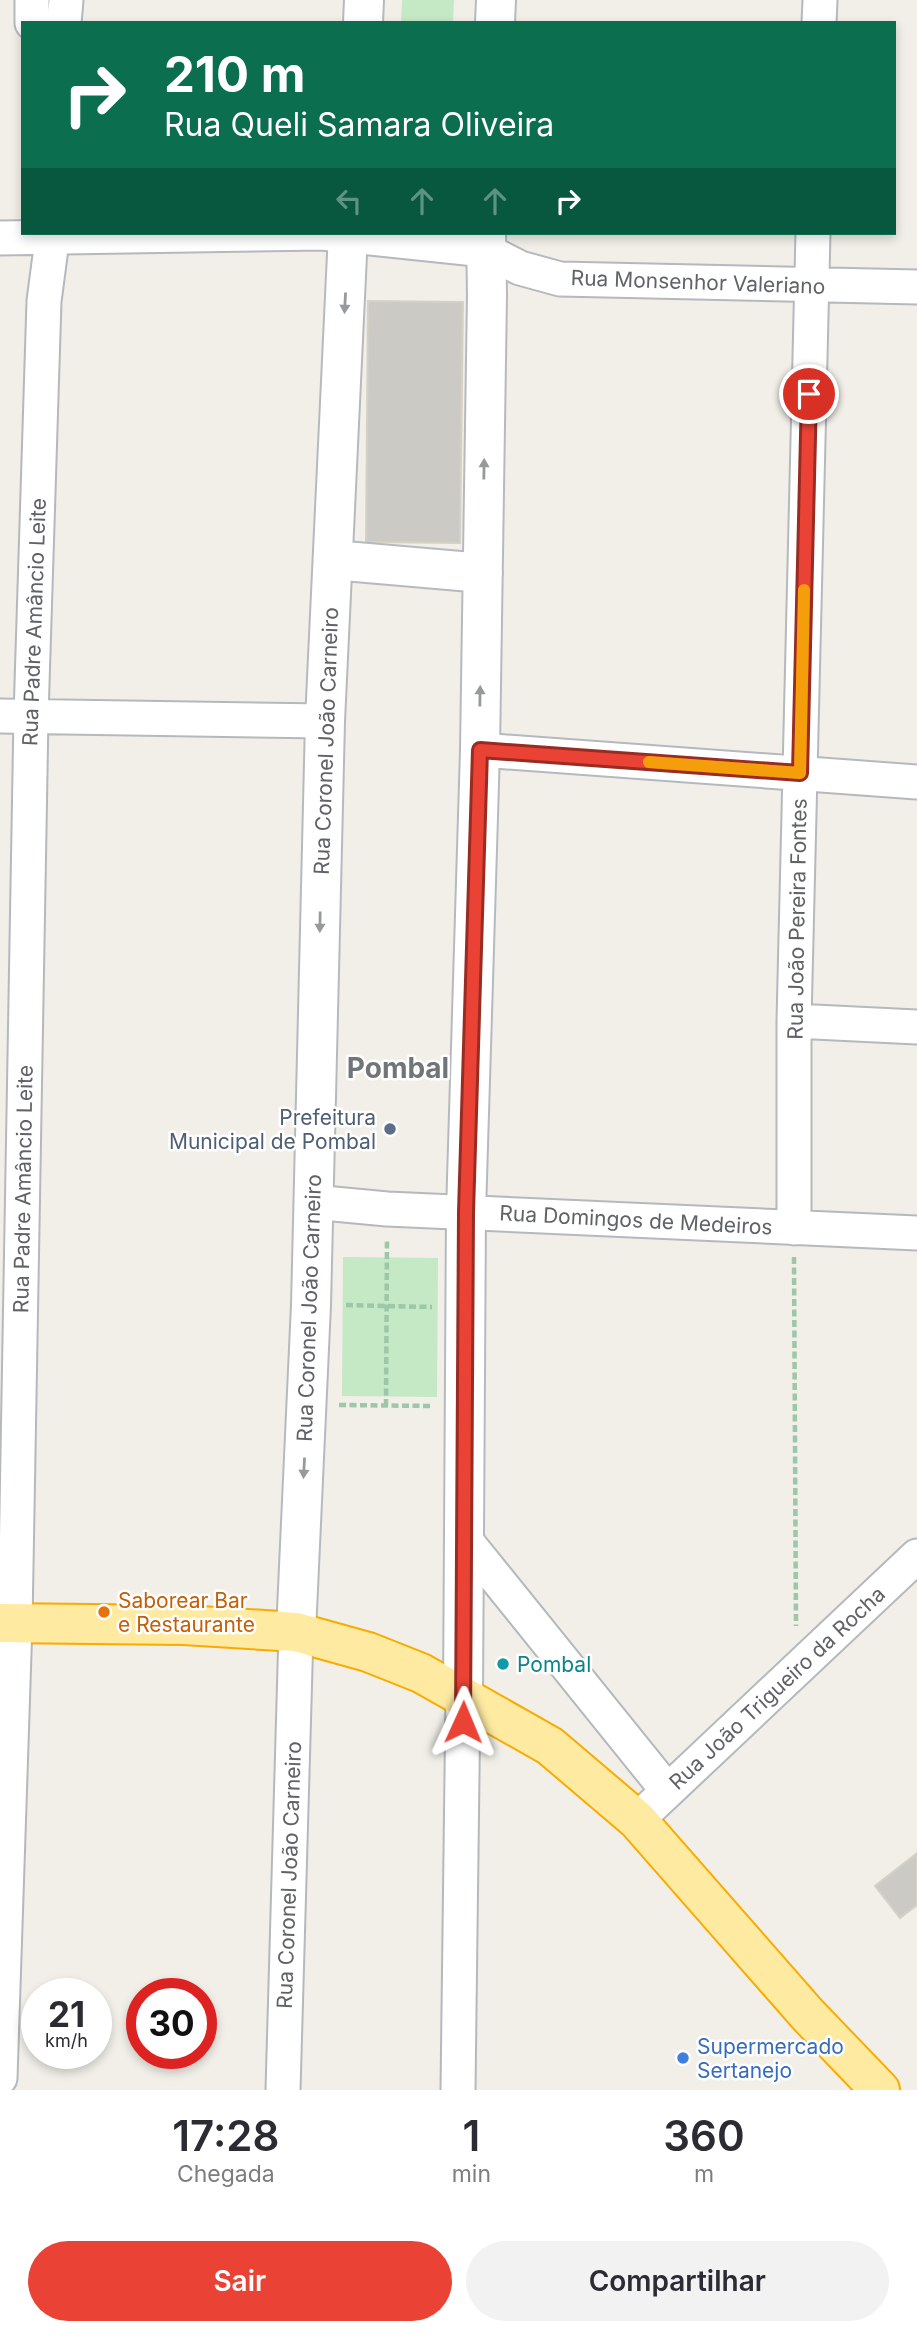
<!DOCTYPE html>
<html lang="pt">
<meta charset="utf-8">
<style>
:root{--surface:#fff;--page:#f2f2f3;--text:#2b2b33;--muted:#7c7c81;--accent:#ea4335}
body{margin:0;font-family:Inter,sans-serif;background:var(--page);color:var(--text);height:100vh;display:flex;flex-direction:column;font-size:26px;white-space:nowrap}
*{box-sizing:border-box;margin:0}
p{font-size:23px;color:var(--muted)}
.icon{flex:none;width:38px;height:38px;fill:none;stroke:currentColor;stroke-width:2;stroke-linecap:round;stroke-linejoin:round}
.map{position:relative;height:2090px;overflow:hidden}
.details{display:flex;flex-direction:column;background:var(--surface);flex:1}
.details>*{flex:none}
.top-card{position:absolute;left:21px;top:21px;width:875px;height:214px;border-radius:0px;box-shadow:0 4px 10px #0003;background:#0b6e4f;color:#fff;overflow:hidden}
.speed{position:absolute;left:21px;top:1978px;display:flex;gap:14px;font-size:35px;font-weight:700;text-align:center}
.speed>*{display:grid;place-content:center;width:91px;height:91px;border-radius:50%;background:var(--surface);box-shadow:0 4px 10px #0003;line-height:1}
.speed small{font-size:18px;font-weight:400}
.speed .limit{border:10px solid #d22;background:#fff;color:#111}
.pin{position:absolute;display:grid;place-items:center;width:60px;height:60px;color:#fff;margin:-30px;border:4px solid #fff;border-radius:50%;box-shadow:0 2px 7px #0007}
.me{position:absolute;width:77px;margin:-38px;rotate:1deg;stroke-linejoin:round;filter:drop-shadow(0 0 5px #0008)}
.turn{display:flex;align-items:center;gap:24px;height:147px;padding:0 28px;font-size:32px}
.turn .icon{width:91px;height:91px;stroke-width:2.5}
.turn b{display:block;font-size:49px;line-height:60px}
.lanes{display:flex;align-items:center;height:66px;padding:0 28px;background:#0003;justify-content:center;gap:35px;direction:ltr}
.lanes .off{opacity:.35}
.eta{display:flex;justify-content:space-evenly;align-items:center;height:119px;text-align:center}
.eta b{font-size:42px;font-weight:600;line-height:49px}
.button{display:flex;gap:14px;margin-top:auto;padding:14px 28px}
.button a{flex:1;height:80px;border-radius:42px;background:var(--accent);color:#fff;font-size:28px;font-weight:600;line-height:80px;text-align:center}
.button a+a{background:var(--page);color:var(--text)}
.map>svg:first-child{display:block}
</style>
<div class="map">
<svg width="917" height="2090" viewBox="0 0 917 2090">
<rect width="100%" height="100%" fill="#f1efe8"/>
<path fill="#c5e8c5" d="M402 0H454L453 23H401Z
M343 1257 438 1258 437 1397 342 1396Z"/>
<path fill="#cccac5" stroke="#d6d1c6" stroke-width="2" d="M368 301 463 302 460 543 366 542Z
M917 1853V1905L900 1918 875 1886Z"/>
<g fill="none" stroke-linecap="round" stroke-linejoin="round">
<g stroke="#b5b8bc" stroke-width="37">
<path id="minor" d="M32 23V0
M64 23 66 0
M819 23 820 0
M0 238 322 233 485 250 520 268 560 279 917 287
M0 716 325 721
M480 750 917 782
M794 1021 917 1027
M313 1202 387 1209 917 1233
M794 1228V1021L813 233
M463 1537 667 1790
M637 1820 917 1556
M0 2078 15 1623 31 716 44 301 53 233
M283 2090 296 1632
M458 2090 463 1695"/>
</g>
<g stroke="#b6babf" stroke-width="42">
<path id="secondary" d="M363 23 364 0
M495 23 496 0
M333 560 483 573
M296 1632 311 1305 325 721 348 233
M463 1695 466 1212 480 750 487 295 486 233"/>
</g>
<g stroke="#f9ab00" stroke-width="42">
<path id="trunk" d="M0 1623 184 1625 296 1632 368 1652 421 1673 550 1746 637 1820 808 2015 880 2090"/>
</g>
<path stroke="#9cc7a9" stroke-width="4.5" stroke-dasharray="7 3.5" stroke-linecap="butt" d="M794 1257 796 1626
M346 1305 432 1307
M339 1405 432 1406
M386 1406 387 1239"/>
<use href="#minor" stroke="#fff" stroke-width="33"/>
<use href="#secondary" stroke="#fff" stroke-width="38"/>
<use href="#trunk" stroke="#feeaa1" stroke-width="38"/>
</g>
<defs><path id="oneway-solid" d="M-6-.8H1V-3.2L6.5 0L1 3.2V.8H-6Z" transform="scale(1.75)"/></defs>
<g fill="#979a9d">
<use href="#oneway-solid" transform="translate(345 303) rotate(93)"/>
<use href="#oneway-solid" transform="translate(484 469) rotate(-89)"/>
<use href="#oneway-solid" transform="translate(480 696) rotate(-89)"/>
<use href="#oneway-solid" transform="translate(320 922) rotate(91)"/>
<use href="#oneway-solid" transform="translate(304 1468) rotate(93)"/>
</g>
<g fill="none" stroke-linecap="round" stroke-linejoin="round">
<g stroke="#982c22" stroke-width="18">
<path id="route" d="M463 1722 466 1212 480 750 800 773 809 394"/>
</g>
<use href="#route" stroke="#ea4335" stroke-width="12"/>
<path stroke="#f59e0b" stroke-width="12" d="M649 762 800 773 804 590"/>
</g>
<circle fill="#5c6f8a" stroke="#fff" stroke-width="2.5" cx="390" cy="1129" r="7"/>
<circle fill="#e8710a" stroke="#fff" stroke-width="2.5" cx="104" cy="1612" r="7"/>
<circle fill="#0f9aa8" stroke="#fff" stroke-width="2.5" cx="503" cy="1664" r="7"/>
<circle fill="#3f7fe0" stroke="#fff" stroke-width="2.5" cx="683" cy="2058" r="7"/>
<g text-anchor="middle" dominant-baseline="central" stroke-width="5" stroke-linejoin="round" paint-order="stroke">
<g font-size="21" fill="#5f6368" stroke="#fff">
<text transform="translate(698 282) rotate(2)">Rua Monsenhor Valeriano</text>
<text transform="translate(34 622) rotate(-88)">Rua Padre Amâncio Leite</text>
<text transform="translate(326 741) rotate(-88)">Rua Coronel João Carneiro</text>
<text transform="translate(797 919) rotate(-89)">Rua João Pereira Fontes</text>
<text transform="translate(23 1189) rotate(-89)">Rua Padre Amâncio Leite</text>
<text transform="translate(636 1220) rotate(3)">Rua Domingos de Medeiros</text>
<text transform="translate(309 1308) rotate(-88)">Rua Coronel João Carneiro</text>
<text transform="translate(777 1688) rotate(-43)">Rua João Trigueiro da Rocha</text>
<text transform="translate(289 1875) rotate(-88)">Rua Coronel João Carneiro</text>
</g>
<g font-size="21" fill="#4e5e75" stroke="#fff" text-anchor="end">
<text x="376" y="1117">Prefeitura<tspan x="376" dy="24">Municipal de Pombal</tspan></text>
</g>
<g font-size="21" fill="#c56008" stroke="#fff" text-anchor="start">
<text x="118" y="1600">Saborear Bar<tspan x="118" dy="24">e Restaurante</tspan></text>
</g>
<g font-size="21" fill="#0d838f" stroke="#fff" text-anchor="start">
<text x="517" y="1664">Pombal</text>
</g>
<g font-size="21" fill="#366cbe" stroke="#fff" text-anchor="start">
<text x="697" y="2046">Supermercado<tspan x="697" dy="24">Sertanejo</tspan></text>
</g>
<g font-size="28" font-weight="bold" fill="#70757a" stroke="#fff">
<text x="398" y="1068">Pombal</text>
</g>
</g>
</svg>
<div class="speed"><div>21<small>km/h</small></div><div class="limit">30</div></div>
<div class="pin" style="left:809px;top:394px;background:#d93025"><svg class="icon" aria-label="arrive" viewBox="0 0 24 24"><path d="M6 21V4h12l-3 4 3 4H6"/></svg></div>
<svg class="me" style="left:463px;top:1722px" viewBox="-20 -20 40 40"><path d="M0-17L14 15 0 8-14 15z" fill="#ea4335" stroke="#fff" stroke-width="4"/></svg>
<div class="top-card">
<div class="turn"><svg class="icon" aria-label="right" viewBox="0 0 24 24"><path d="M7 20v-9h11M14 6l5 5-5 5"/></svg><div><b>210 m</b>Rua Queli Samara Oliveira</div></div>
<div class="lanes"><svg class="icon off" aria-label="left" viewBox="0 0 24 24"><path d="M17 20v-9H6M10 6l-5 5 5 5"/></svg><svg class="icon off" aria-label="ahead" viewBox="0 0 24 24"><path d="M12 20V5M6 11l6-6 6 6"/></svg><svg class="icon off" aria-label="ahead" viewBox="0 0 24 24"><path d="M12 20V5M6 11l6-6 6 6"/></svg><svg class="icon" aria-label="right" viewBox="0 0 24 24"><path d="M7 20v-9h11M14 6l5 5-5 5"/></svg></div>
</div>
</div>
<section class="details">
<div class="eta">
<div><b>17:28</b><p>Chegada</p></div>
<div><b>1</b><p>min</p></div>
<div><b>360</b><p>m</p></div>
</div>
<div class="button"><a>Sair</a><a>Compartilhar</a></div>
</section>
